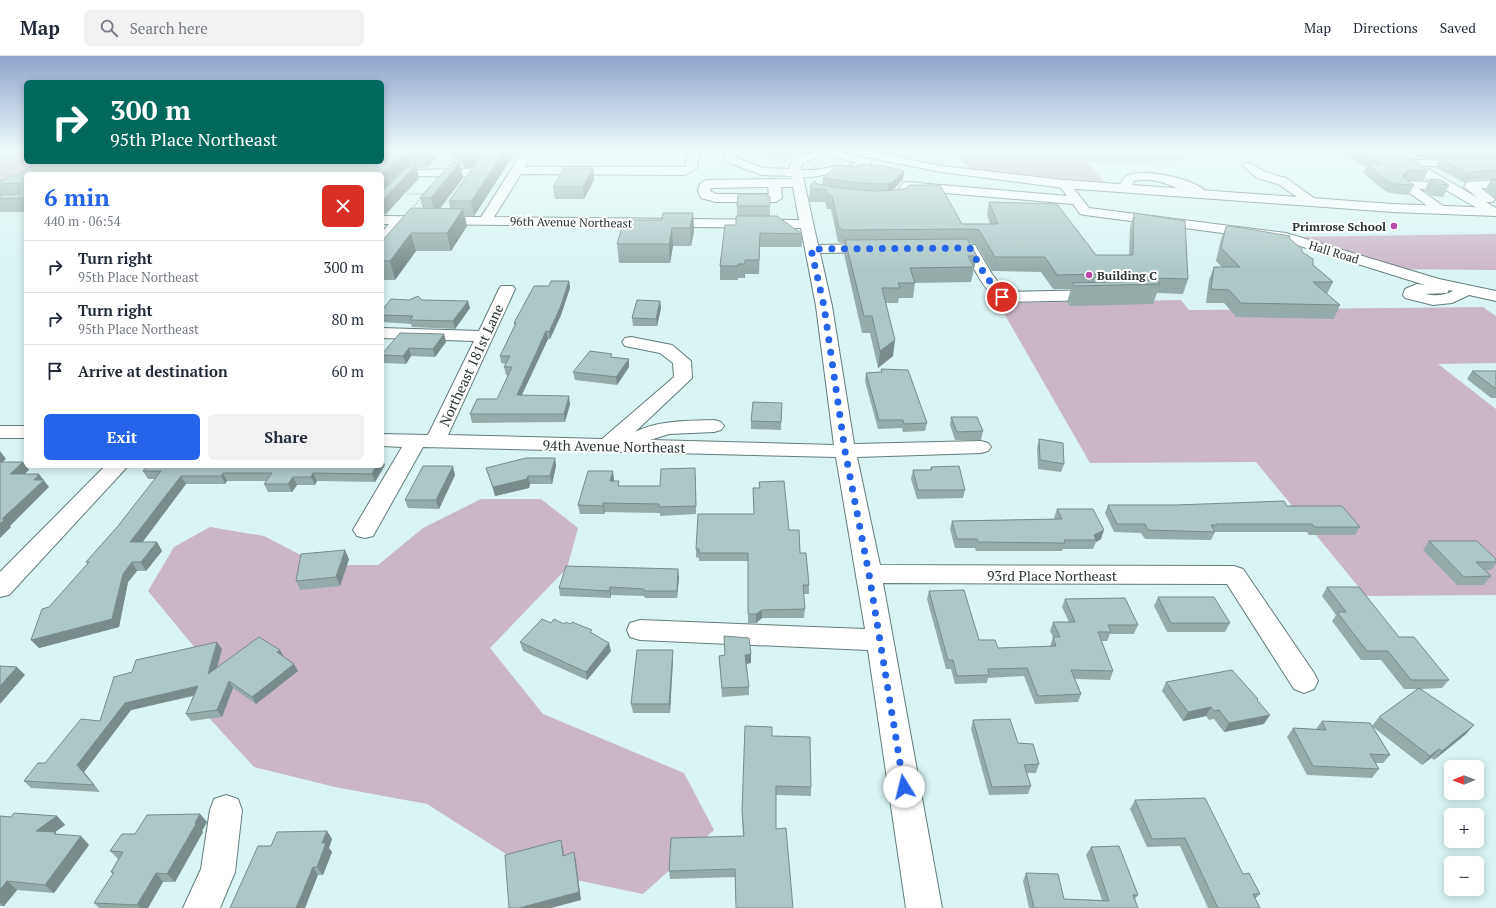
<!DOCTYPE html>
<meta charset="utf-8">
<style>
:root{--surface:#fff;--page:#f2f2f3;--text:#1f2937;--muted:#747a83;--line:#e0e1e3;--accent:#2563eb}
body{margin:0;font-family:"PT Serif",serif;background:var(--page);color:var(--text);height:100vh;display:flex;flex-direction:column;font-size:15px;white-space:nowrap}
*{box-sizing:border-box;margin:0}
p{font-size:13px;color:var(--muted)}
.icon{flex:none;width:22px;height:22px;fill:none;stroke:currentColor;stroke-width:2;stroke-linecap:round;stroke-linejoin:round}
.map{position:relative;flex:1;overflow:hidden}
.panel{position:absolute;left:24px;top:116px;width:360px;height:296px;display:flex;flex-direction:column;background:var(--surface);border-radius:6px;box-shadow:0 2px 10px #0003}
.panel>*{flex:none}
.hud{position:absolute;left:24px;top:24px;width:360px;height:84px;border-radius:6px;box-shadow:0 2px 10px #0003;background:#00695c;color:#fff;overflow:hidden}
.needle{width:26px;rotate:269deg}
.tools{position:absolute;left:1444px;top:704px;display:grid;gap:8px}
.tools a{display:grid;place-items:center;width:40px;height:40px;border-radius:6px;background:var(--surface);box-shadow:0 2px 10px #0003;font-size:20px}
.pin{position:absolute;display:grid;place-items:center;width:34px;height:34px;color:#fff;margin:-17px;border:2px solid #fff;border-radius:50%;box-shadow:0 1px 4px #0007}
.me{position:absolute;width:44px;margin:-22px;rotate:351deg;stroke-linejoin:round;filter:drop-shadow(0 0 3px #0008)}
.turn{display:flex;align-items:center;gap:14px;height:84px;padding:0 20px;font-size:18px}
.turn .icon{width:52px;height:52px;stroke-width:2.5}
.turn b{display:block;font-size:28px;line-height:34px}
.round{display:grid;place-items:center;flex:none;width:42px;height:42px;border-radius:6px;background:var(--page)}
.overview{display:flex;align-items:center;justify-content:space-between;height:68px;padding:0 20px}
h1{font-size:24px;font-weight:700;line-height:30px;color:var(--accent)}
.button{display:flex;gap:8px;margin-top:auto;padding:8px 20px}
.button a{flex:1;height:46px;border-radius:6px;background:var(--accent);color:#fff;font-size:16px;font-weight:700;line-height:46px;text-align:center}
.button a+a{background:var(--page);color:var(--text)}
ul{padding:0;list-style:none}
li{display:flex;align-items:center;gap:12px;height:52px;padding:0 20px;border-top:1px solid var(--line)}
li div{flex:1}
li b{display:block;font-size:15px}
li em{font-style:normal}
header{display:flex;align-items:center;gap:24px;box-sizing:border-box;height:56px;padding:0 20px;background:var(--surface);border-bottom:1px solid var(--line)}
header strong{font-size:19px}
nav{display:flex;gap:22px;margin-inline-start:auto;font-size:14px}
.search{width:280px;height:36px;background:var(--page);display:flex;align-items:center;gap:10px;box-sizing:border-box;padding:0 14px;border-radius:6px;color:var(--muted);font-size:15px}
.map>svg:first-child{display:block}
</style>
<header>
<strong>Map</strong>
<div class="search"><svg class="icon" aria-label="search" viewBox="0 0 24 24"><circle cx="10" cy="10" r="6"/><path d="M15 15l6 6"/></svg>Search here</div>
<nav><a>Map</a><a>Directions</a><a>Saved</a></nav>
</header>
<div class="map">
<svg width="1496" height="852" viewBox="0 0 1496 852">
<rect width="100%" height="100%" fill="#d9f4f3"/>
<path fill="#cbb6c7" d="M0 95H26V106H60L0 129Z
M744 95H791L792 100 784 108 782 103Z
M956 95H1194L1179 105 1086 106 1109 131 970 116Z
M1496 178V214L1391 213 1286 181Z
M1181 244 1189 254 1483 251 1496 260V307L1438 308 1496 353V539L1366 540 1256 406 1090 407 998 247Z
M481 443H541L578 472 567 512 490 592 543 658 684 717 714 774 643 838 533 815 427 748 335 731 254 711 210 663 195 592 148 535 174 491 210 471 264 480 320 509H378L423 472Z"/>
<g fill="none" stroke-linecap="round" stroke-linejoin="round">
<g stroke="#647c7c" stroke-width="2">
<path id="minor" d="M523 95H534L525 111H683L686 110 688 95H699L697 112 685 119 521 118 494 161 799 164 793 131H781L782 142 776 146H716L701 142 698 135 700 128 706 124 792 123 791 120 762 119 727 106 725 104 726 95H737V102L763 112 790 113 789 110C799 96 816 95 831 95L803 107 801 110 802 114H815L837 110H850L862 103H870L872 105C863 117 850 115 837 116 825 118 816 122 803 121L818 189 874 188 879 189 881 192 879 195 874 196 820 197 832 250 854 388 981 385 988 387 991 391 988 395 981 397 857 401 880 509 1234 510 1243 513 1314 617 1318 625 1314 633 1304 637 1294 633 1227 528 883 527 942 852H906L868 594 640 584 630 581 627 574 630 567 640 564 865 573 836 401 423 391 373 480 365 482 357 480 353 474 402 391 382 390V378L428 379 474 285 382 282V272L479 275 499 233 501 230H513L515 233 448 379 602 383 674 321 673 307 660 297 625 290 622 286 625 282 631 281 672 289 691 305 692 322 635 376C659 364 688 365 714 364L721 366 724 370 721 374 714 376 669 378 650 384 834 389 816 250 801 172 403 168 387 188 382 189V176L389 168H382V160L481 161ZM768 131 769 138H716L710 135 711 132Z
M484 101 490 104 482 115 469 121 416 120 408 123 386 147 382 148V137L400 117 411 114 467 113 474 111 480 102Z
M1409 104H1496V110H1423L1478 142 1464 131 1467 126 1496 124V132H1481L1495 143 1493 146H1486L1496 152V159H1489L1446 134 1419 133 1449 154 1447 157H1437L1399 129 1405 125 1433 126 1405 109 1403 107 1405 105Z
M1248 106 1265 116 1286 122 1321 147 1320 150H1310L1278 128 1257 122 1242 109Z
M1138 117C1155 116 1198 123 1208 138L1202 142C1179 136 1161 119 1134 125L1130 135H1122L1120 132C1122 120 1127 119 1138 117Z
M1064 124 1068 125 1089 152 1286 177 1439 223 1496 235V245L1469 239 1452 247 1433 249 1405 242 1403 239 1405 233 1417 228 1425 229 1284 185 1085 159 1080 158 1073 148 911 134 905 143 881 148 875 144 877 141 896 137 903 127 907 126 1067 140 1058 128ZM1449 234 1453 235C1443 240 1435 240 1425 238L1447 237Z
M953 188 975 189 992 218 1006 236 1099 234 1105 236 1107 239 1105 242 1099 244 1002 246C988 242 972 209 965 196L948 195 946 192 948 189Z
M0 370H26V382H0Z
M105 410H128L9 539 0 541V516Z
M226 739 238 743 242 754 235 816 220 852H183L201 813 210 754 214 743Z"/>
</g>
<g stroke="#647c7c" stroke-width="2">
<path id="major" d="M816 95H837L867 103 869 105 863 108 817 97Z
M845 95H869L941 110 1064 124 1393 148 1496 152V160L1393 156 1064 132 941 116 850 98Z"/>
</g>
<path stroke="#8a9d9c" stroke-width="1.5" stroke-dasharray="1.5 1.5" stroke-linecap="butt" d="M1052 95H1060
M407 138H424
M414 150 430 130"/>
<use href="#minor" fill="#fff" fill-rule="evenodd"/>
<use href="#major" fill="#fff" fill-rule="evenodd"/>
</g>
<path fill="#95abaa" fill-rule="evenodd" d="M382 95H436L437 101 427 112H416L419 122 386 158 382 159 383 135 402 115 400 116 382 135 26 118V156H0V125L15 120 41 106H131V107H182V106H382Z
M449 95H516L474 160H465L467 170 451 195H416L395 224H382V185L423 153 420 142 459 106 449 97ZM480 100H482L481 102 477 105ZM476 105V107L449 145 450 153H440L463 122 460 106 463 109 464 112 473 110Z
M1340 95H1399L1428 115 1423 124H1407L1414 129 1409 139 1389 137 1381 132 1363 117 1366 111 1340 96Z
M1406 95H1496V103L1420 102Z
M1440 103H1496V123L1467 124 1465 127 1436 112Z
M856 111 904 115 903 123 893 134 962 168H990L987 159 989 146 1096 199H1129L1130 171 1134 157 1188 223 1183 238 1157 237 1153 248 1070 250 1067 246 1071 233H1053L1041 216 992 215 976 188 969 187 977 200 971 226 915 227 913 242H899L898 247H886L893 300 878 312 870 277H862L844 198 845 187H842L838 186 831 153H827L825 146H810L809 143 810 130 817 128 822 129 823 122Z
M593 112 594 124 584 143H555L553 131Z
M1430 123 1449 129 1443 141 1432 140 1424 135Z
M1496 124V143L1485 134 1490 125Z
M767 140 770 150V160L802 178V191H760L759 218H745V222H738V224H720V210L736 169 737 160V150Z
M693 157 694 175 691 190H673L670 207H619L617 188 662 164Z
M1226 171 1289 182 1313 209 1333 226 1327 238 1340 249 1334 263 1236 261 1224 247H1206L1209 224 1214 211H1222L1216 205 1221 183Z
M569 225 570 232 561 259 550 283H548L522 339 570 348 565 366 472 367 470 358 497 343 508 319H506L504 311 506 308 501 307 500 300 515 270 514 267 549 230Z
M422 244 470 252 455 273 412 271 411 268 382 266V254Z
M660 245 661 252 657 270H633L632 262Z
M444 278 446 286 435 301 411 300 406 308 384 307 382 302V298Z
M629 303V311L617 329 575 324 573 316Z
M881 313 927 367 925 375 903 376 902 372 878 373 865 325 866 317 881 316Z
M1472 315H1496V342H1491L1467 323Z
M782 347 781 374 751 373V365Z
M951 361 983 375 981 384H955L950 369Z
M1039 383 1064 408 1061 416 1038 413 1037 392Z
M555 402 556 410 552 428H530L529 432 495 440 486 412Z
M385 409 375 426 317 425 315 429H297L292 436H268L264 428 266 425H227L225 428H186L142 486H157L162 495 146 515H137L128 526 119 571 39 592 31 584 49 551 88 508 86 506 118 470 155 423H148L143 415Z
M931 411 965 434 963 442 917 443 911 423 913 414H930Z
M455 419 439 453 408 452 405 444Z
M696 421V458L660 460V457L605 456 604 458H580L578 449 614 423 613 425 620 430H660Z
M759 426 789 474 800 497 809 529V538H803L805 553 804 562H762L756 567H748V505H699V502L696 501V493L754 458 753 432H759Z
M1108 449 1287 450 1360 471 1355 479H1309L1307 476H1215L1211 484 1145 483 1141 477 1114 476 1105 457Z
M1057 453 1101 483 1096 486 1093 493H1063L1062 495H976L975 492H955L950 473 952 465 1055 463 1054 462Z
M1429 485 1496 503V508L1491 514H1485L1491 520 1484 529H1457L1423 494Z
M349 503 340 530 300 534 296 525Z
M679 521 677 542H645L644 540 611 539V542L560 540 559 532Z
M1327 531 1399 581 1449 624 1442 632 1421 633 1466 678 1434 704 1431 702 1422 709 1373 671 1390 699 1383 707H1376L1379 713 1372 722 1307 719 1287 681 1293 672 1316 673 1322 665 1372 670 1379 661 1418 633H1404L1381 604H1361L1332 565 1336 559 1322 540Z
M929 535 979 584 998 592 1050 590 1053 581 1050 575 1053 566H1069L1062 551 1065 543 1138 569 1134 578H1110L1107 585H1101L1113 615 1110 624 1075 623 1081 638 1078 646 1035 648 1024 620 988 622 987 627 955 628 951 613H946L927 543Z
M1158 541 1230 567 1225 576H1167L1154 550Z
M551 567 564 568 593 577 611 595 587 624 523 595 520 586Z
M724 580 751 607 746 608 749 631V639L722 641 719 600 725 599Z
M222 593 217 612 280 594 283 601 298 615 256 648 233 632 222 661 191 665 186 658 194 640 131 654 84 716 100 736 31 732 24 725 100 665 132 616Z
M673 603 670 657H633L631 648Z
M1166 626 1258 643V645L1264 668 1224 676 1214 663 1209 664 1206 660 1183 665 1162 635Z
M973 664 1018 687 1039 708 1036 717H1027L1031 730 1028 738 989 739 971 673Z
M772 680 811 731V740L776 739 736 821 670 823 669 815 743 780 742 755Z
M1135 744 1243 818 1260 838 1255 843 1260 852H1208L1180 790 1147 791 1130 753Z
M200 758 207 766 202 775 203 776 175 826H163L148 852H99L94 847 113 818 111 816 118 803 110 795 135 778Z
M0 760 11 761 57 760 65 769 55 776 58 779 89 789 54 837 17 834 4 850H0Z
M327 775 332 783 329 792 332 796 323 819H318L271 790Z
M1091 791 1138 839 1135 843 1138 852H1029L1023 825 1026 817 1064 843 1102 844 1086 799Z"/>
<path fill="#798b8b" d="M428 95H436L437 101 427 112 424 100Z
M471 95H479L480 100 473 110 464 112 461 98Z
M505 95H516L474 160 471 145Z
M408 100 411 112 400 116 382 135V118L396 103Z
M460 106 463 122 435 158 431 142Z
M416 109 419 122 386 158 382 159V145Z
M593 112 594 124 584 143 583 131Z
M1410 114 1405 124 1398 128 1403 118Z
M904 115 903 123 891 136 887 137 888 128Z
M1472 116 1467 124 1465 127 1469 118Z
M463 153 467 170 451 195 447 177Z
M693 157 694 175 691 190 690 172Z
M672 172 673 190 670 207 669 188Z
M411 177 416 195 395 224 390 205Z
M569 225 570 232 561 259 550 283 549 276Z
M468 245 470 252 455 273 453 265Z
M660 245 661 252 657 270 656 263Z
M546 275 548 283 518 347 517 339Z
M444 278 446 286 435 301 433 293Z
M895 284 893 300 878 312 880 295Z
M409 292 411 300 406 308 403 300Z
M629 303V311L617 329 616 321Z
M569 340 570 348 565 366 564 358Z
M0 395 6 403 0 408Z
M382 401 385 409 375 426 372 418 376 410H382Z
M555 402 556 410 552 428 550 420Z
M23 406 29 414 16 426 10 418Z
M453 410 455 419 439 453 436 444Z
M613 415 614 423 611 434 610 425Z
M223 417 227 425 225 428 221 420Z
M313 417 317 425 315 429 311 421Z
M39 418 49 431 10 470 11 471 0 482V468L2 463 34 424Z
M181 420 186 428 136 495 130 486Z
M528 420 530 428 529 432 495 440 493 431Z
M293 421 297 429 292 436 288 428Z
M603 447 605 456 604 458 603 450Z
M1104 474 1101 483 1096 486V484L1094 479Z
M157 486 162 495 146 515 141 506Z
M345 494 349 503 340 530 336 521Z
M132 506 137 515 128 526 119 571 39 592 31 584 123 518Z
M678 513 679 521 677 542V535Z
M610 531 611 539V542L609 535Z
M762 554V562L756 567V558Z
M217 586 222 593 213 625 208 618Z
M609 587 611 595 587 624 586 616Z
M280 594 284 601 277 596Z
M673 594V603L670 657 669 648Z
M751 598V607L745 608V599Z
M294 608 298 615 256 648 252 641Z
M17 611 25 619 0 648V630Z
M229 625 233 632 222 661 217 654Z
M198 630 203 637 131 654 84 716 100 736 77 709 125 647Z
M1211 651 1206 660 1183 665 1188 656Z
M1270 659 1264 668 1224 676 1229 667Z
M1474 669 1466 678 1434 704 1442 695Z
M1439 693 1431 702 1422 709 1430 700Z
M200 758 207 766 202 775 203 776 175 826 167 818Z
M57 760 65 769 45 783 36 775Z
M327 775 332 783 329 792 332 796 323 819 317 811 322 787Z
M81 780 89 789 54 837 45 829Z
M561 784 563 792 565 808 563 800Z
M574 796 576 805 581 844 551 852H519Z
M313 811 318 819 305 852H296Z
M156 817 163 826 148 852H140L137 849Z
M7 825 17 834 4 850 0 847V834Z"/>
<path fill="#adc7c6" stroke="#798b8b" d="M382 95H428L424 100H408L396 103 382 118H26V142L0 143V139L20 138 19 127 0 128V125L11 120H15L41 106H127L128 107H142L144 106H168L182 107V106H316L368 107 369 106H382Z
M459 95H471L470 96 461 98 462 97Z
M486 95H505L471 145H449L476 107V105L481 102Z
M1359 95H1399L1417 106 1428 115 1410 114 1403 118V121L1414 129 1393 128 1385 123 1367 108H1382Z
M1440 103H1496V114L1472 116 1469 118Z
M452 106H460L431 142H420Z
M859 108 883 110 904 115 892 127 888 128 860 127 823 122 838 109 856 111Z
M416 109 382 145V135L406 112Z
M564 112H593L583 131H553Z
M1430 123 1442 124 1449 129 1438 128Z
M1496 124V130L1490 125Z
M815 125 817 128 840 132 873 135 896 134 907 132 909 129H940L962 168H998L989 146 1057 148 1096 199H1133L1134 157 1185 165 1188 223 1154 222 1151 219 1145 217 1057 219 1045 201H995L979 174 973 173 843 174 839 172 832 140H828L826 133H811L810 130Z
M738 138H767V140H770V150H737Z
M411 152 463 153 447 177H411L390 205H382V185Z
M663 157H693L690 172H672L669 188H617L624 164H662Z
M736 160H777L802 178 760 177 759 204H745V208H738V210H720L725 169H736Z
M1230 170 1290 180 1289 182 1302 193V196L1313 203V209L1333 226H1313L1340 249 1241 247 1229 234 1211 233 1214 211H1240L1221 192 1226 171Z
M967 183 977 200H968L974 211 910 212 915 227H898L900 232H882L895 284 880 295 872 260H864L845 184Z
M1154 222 1160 228 1075 230 1072 227 1146 225Z
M551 225H569L560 252 549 276 546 275 517 339 569 340 564 358H470L477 343H497L512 311H504L510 300H500L516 267H514L534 230H549Z
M418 240 422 244 468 245 453 265 410 264 413 260 382 259V254L391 243 409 244Z
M637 244 660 245 656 263 632 262Z
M400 277 444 278 433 293 409 292 403 300 382 299V298Z
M590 295 612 298 610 301 629 303 616 321 573 316Z
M881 313 908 314 927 367 904 368 903 364H879L866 317 882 316Z
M1472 315H1496V333Z
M753 346 782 347 781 366 751 365Z
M951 361H977L983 375 957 376Z
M1039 383 1063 387 1064 408 1040 404Z
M526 402H555L550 420H528L527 423 493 431 486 412Z
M0 406H23L10 418H39L34 424H44L2 463H5L0 468Z
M147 410H376L372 418 313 417 311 421H293L288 428H264L272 417H223L221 420H181L130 486H157L141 506H132L123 518 112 563 31 584 42 553 49 551 89 506H86L118 470 161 415H143Z
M423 410H453L436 444H405Z
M959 410 965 434H918L913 414H932L931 411Z
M695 412 696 450 659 451V448L603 447V450L578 449 588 415H613L610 425H619L618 430H660L661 413Z
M784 425 789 474H799L800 497H806L809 529H803L805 553 762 554 756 558H748V497H699V493H696L698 458H754L753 432H760L759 426Z
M1284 445 1287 450H1342L1360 471H1314L1312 468H1216L1217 469H1211L1215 476 1148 474 1145 468H1117L1108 449H1176Z
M1057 453H1093L1104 474 1094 479 1096 484H1064L1065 487 978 486 977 483H957L952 465 1062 463Z
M1429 485H1477L1496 503V506H1476L1491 520 1464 521Z
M345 494 336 521 296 525 301 498Z
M566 510 678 513 677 535H644V533L610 531 609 535 559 532Z
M1327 531H1359L1399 581H1414L1449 624H1411L1388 595H1367L1337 556H1346Z
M964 534 979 584H995L998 592 1056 590 1053 581H1060L1053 566H1075L1065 543 1125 542 1138 569H1108L1111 576H1098L1113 615 1071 614 1081 638 1038 640 1027 612 988 613 989 619 957 620 953 604H948L929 535Z
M1158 541H1214L1230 567H1171Z
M542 563 551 567 554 563 564 568 566 566 570 568 572 566 592 574 590 576 609 587 586 616 520 586Z
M724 580 749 582 751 598 745 599 749 631 722 632 719 600 725 599Z
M259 581 280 594 277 596 294 608 252 641 229 625 217 654 186 658 198 630 125 647 77 709 94 729 24 725 38 707H45L81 663 100 665 114 621 132 616 136 604 217 586 208 618Z
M637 594H673L669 648H631Z
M0 610 17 611 0 630Z
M1232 614 1258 643 1257 644 1270 659 1229 667 1219 654 1214 655 1211 651 1188 656 1166 626Z
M1419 632 1474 669 1442 695 1439 693 1430 700 1379 661Z
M1010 663 1018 687 1033 688 1039 708 1024 709 1031 730 992 731 973 664Z
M1322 665 1370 667 1390 699 1370 698 1379 713 1313 710 1293 672 1326 674Z
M745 670 772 671V680L810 681 811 731 776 730V773L786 772 793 852H736L735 813 669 815 671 782 744 780 742 755Z
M1205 742 1243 818 1249 817 1260 838H1253L1260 852H1218L1185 782 1152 783 1135 744Z
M14 757 57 760 36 775 56 776 54 778 81 780 45 829 7 825 0 834V760L11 761Z
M200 758 195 767 196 768 167 818 156 817 137 849 94 847 114 816H111L123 796 110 795 122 778H135L147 759Z
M327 775 322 787H326L317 811H313L296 852H230L258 790H271L277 776Z
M561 784 563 800 574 796 579 836 519 852H509L505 799Z
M1119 790 1138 839H1133L1138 852H1034L1026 817 1058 818 1064 843 1109 845 1091 791Z"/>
<linearGradient id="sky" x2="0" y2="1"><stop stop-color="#8fa4cd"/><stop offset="0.44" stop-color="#eefafa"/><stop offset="1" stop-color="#eefafa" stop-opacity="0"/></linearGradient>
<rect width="1496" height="215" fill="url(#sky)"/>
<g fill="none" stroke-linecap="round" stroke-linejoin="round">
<path stroke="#2563eb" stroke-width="7" stroke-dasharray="0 12.6" d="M904 731 869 518 845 395 824 250 811 193 970 192 985 219 1002 241"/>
</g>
<g fill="#b84baa" stroke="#fff" stroke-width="1.5">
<circle cx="1394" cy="170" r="4"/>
<circle cx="1089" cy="219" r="4"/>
</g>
<g text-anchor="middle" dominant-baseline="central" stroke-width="4" stroke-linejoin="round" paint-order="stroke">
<g font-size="12" fill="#2a3534" stroke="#fff">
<text transform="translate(571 166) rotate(1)">96th Avenue Northeast</text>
<text transform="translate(1334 196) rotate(17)">Hall Road</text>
</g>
<g font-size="12" font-weight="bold" fill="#2a3534" stroke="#fff" text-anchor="end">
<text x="1386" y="170">Primrose School</text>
<text x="1097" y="219" text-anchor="start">Building C</text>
</g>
<g font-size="14" fill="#2a3534" stroke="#fff">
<text transform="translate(471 309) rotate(-65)">Northeast 181st Lane</text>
<text transform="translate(614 390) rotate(1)">94th Avenue Northeast</text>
<text x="1052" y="519">93rd Place Northeast</text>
</g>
</g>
</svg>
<div class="tools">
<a><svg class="needle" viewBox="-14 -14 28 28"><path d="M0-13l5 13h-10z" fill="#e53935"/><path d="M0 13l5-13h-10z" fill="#747a83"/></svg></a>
<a>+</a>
<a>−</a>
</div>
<div class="pin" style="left:1002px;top:241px;background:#d93025"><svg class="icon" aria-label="arrive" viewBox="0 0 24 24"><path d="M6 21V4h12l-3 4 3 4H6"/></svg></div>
<svg class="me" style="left:904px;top:731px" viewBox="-20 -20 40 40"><circle r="19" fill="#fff"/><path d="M0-13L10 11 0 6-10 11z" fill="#2563eb"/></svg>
<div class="hud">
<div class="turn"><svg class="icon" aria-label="right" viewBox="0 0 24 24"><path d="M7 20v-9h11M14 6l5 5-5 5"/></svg><div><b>300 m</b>95th Place Northeast</div></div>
</div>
<section class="panel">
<div class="overview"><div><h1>6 min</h1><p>440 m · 06:54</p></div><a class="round" style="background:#d93025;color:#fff"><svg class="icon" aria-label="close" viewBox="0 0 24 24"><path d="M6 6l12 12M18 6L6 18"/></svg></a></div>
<ul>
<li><svg class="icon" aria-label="right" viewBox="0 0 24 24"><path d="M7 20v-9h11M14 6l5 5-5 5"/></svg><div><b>Turn right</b><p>95th Place Northeast</p></div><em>300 m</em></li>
<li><svg class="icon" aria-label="right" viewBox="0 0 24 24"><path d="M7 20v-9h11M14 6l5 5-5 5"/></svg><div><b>Turn right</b><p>95th Place Northeast</p></div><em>80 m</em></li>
<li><svg class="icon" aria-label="arrive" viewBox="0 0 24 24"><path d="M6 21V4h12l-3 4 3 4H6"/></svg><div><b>Arrive at destination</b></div><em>60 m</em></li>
</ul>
<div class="button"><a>Exit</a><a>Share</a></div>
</section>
</div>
